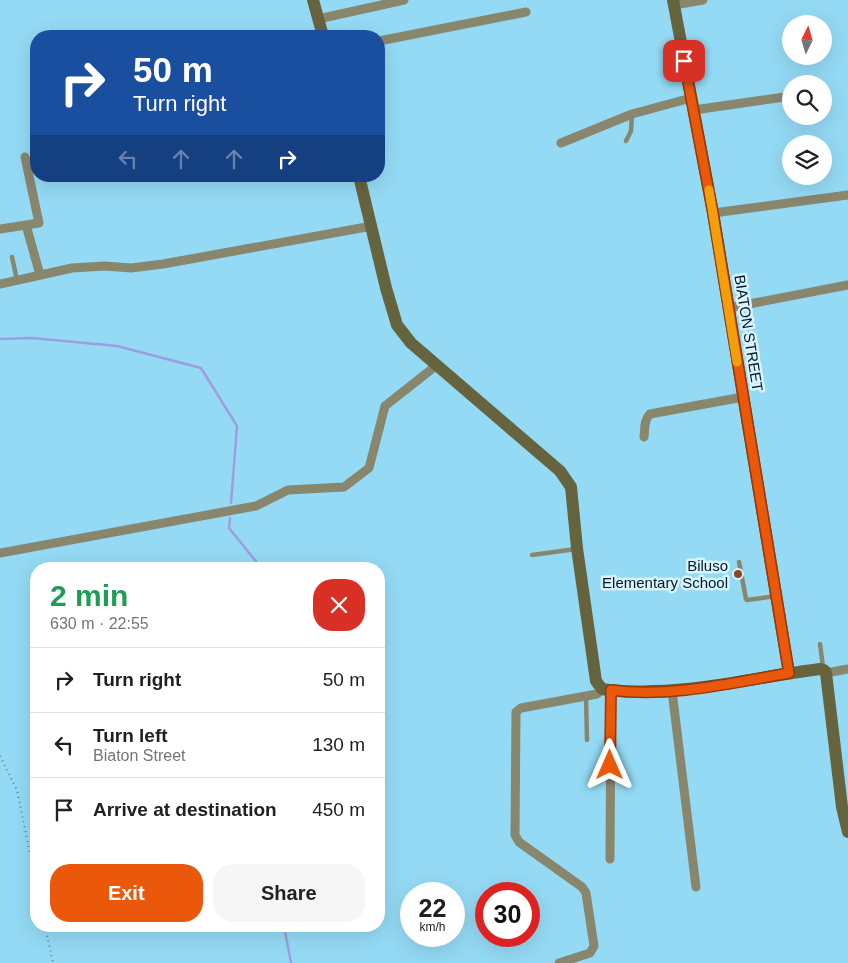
<!DOCTYPE html>
<meta charset="utf-8">
<style>
:root{--surface:#fff;--page:#f6f6f6;--text:#202124;--muted:#757577;--line:#e0e0e0;--accent:#ea580c}
body{margin:0;font-family:Helvetica,sans-serif;background:var(--page);color:var(--text);height:100vh;display:flex;flex-direction:column;font-size:19px;white-space:nowrap}
*{box-sizing:border-box;margin:0}
p{font-size:16px;color:var(--muted)}
.icon{flex:none;width:28px;height:28px;fill:none;stroke:currentColor;stroke-width:2;stroke-linecap:round;stroke-linejoin:round}
.map{position:relative;flex:1;overflow:hidden}
.panel{position:absolute;left:30px;top:562px;width:355px;height:370px;display:flex;flex-direction:column;background:var(--surface);border-radius:20px;box-shadow:0 5px 20px #0002}
.panel>*{flex:none}
.top-card{position:absolute;left:30px;top:30px;width:355px;height:152px;border-radius:20px;box-shadow:0 5px 20px #0002;background:#1a4fa0;color:#fff;overflow:hidden}
.needle{width:32px;rotate:5deg}
.tools{position:absolute;left:782px;top:15px;display:grid;gap:10px}
.tools a{display:grid;place-items:center;width:50px;height:50px;border-radius:50%;background:var(--surface);box-shadow:0 5px 20px #0002;font-size:25px}
.speed{position:absolute;left:400px;top:882px;display:flex;gap:10px;font-size:25px;font-weight:700;text-align:center}
.speed>*{display:grid;place-content:center;width:65px;height:65px;border-radius:50%;background:var(--surface);box-shadow:0 5px 20px #0002;line-height:1}
.speed small{font-size:12px;font-weight:400}
.speed .limit{border:8px solid #d22;background:#fff;color:#111}
.pin{position:absolute;display:grid;place-items:center;width:42px;height:42px;color:#fff;margin:-21px;border-radius:10px;box-shadow:0 2px 8px #0006}
.me{position:absolute;width:55px;margin:-28px;rotate:0deg;stroke-linejoin:round;filter:drop-shadow(0 0 4px #0008)}
.turn{display:flex;align-items:center;gap:18px;height:105px;padding:0 20px;font-size:22px}
.turn .icon{width:65px;height:65px;stroke-width:2.5}
.turn b{display:block;font-size:35px;line-height:42px}
.lanes{display:flex;align-items:center;height:48px;padding:0 20px;background:#0003;justify-content:center;gap:25px;direction:ltr}
.lanes .off{opacity:.35}
.round{display:grid;place-items:center;flex:none;width:52px;height:52px;border-radius:20px;background:var(--page)}
.overview{display:flex;align-items:center;justify-content:space-between;height:85px;padding:0 20px}
h1{font-size:30px;font-weight:800;line-height:38px;color:#1e9e55}
.button{display:flex;gap:10px;margin-top:auto;padding:10px 20px}
.button a{flex:1;height:58px;border-radius:20px;background:var(--accent);color:#fff;font-size:20px;font-weight:800;line-height:58px;text-align:center}
.button a+a{background:var(--page);color:var(--text)}
ul{padding:0;list-style:none}
li{display:flex;align-items:center;gap:15px;height:65px;padding:0 20px;border-top:1px solid var(--line)}
li div{flex:1}
li b{display:block;font-size:19px}
li em{font-style:normal}
.map>svg:first-child{display:block}
</style>
<div class="map">
<svg width="848" height="963" viewBox="0 0 848 963">
<rect width="100%" height="100%" fill="#94daf4"/>
<g fill="none" stroke-linecap="round" stroke-linejoin="round">
<path stroke="#9e9de0" stroke-width="2.5" d="M0 339 32 338 117 346 201 368 237 426 231 503
M230 518 229 528 262 569
M284 926 291 963"/>
<path stroke="#528597" stroke-width="2" stroke-dasharray="1 4" stroke-linecap="butt" d="M0 756 17 790 36 883
M45 926 53 963"/>
<path stroke="#88866d" stroke-width="4.5" d="M626 141 631 131 632 114
M12 257 17 280
M532 555 576 549
M739 562 746 599 747 600 776 596
M820 644 823 667
M586 696 587 740"/>
<path stroke="#88866d" stroke-width="9" d="M674 5 703 0
M318 19 404 0
M379 41 526 12
M694 110 791 96
M561 143 632 114 691 98
M713 213 848 195
M26 225 40 275
M0 229 39 223 25 157
M0 284 72 268 105 266 131 268 163 264 372 226
M728 308 848 285
M644 437C645 428 644 420 650 414L743 397
M0 553 256 506 288 490 344 487 369 468 385 406 437 365
M826 673 848 669
M672 691 696 887
M610 859 611 691
M559 963 590 953 594 946 586 893 582 887 519 842 515 835 516 712 521 708 597 694 602 689"/>
<path stroke="#66633f" stroke-width="12" d="M313 0 323 36
M673 0 713 213 789 673
M359 176 386 288 397 325 411 343 560 471 571 487 577 548 596 681 602 689C619 692 635 692 652 691 708 690 764 676 820 669L824 670 826 673 842 807 848 832"/>
</g>
<g fill="none" stroke-linecap="round" stroke-linejoin="round">
<g stroke="#983908" stroke-width="12">
<path id="route" d="M610 765 611 690C670 698 731 683 789 673L713 213 684 61"/>
</g>
<use href="#route" stroke="#ea580c" stroke-width="9"/>
<path stroke="#f59e0b" stroke-width="9" d="M709 190 737 362"/>
</g>
<circle fill="#8d4524" stroke="#d9f4ff" stroke-width="2" cx="738" cy="574" r="5"/>
<g text-anchor="middle" dominant-baseline="central" stroke-width="5" stroke-linejoin="round" paint-order="stroke">
<g font-size="15" fill="#001c26" stroke="#d9f4ff">
<text transform="translate(749 333) rotate(81)">BIATON STREET</text>
</g>
<g font-size="15" fill="#001c26" stroke="#d9f4ff" text-anchor="end">
<text x="728" y="565">Biluso<tspan x="728" dy="17">Elementary School</tspan></text>
</g>
</g>
</svg>
<div class="tools">
<a><svg class="needle" viewBox="-14 -14 28 28"><path d="M0-13l5 13h-10z" fill="#e53935"/><path d="M0 13l5-13h-10z" fill="#757577"/></svg></a>
<a><svg class="icon" aria-label="search" viewBox="0 0 24 24"><circle cx="10" cy="10" r="6"/><path d="M15 15l6 6"/></svg></a>
<a><svg class="icon" aria-label="layers" viewBox="0 0 24 24"><path d="M12 4l9 5-9 5-9-5zM3 14l9 5 9-5"/></svg></a>
</div>
<div class="speed"><div>22<small>km/h</small></div><div class="limit">30</div></div>
<div class="pin" style="left:684px;top:61px;background:#d93025"><svg class="icon" aria-label="arrive" viewBox="0 0 24 24"><path d="M6 21V4h12l-3 4 3 4H6"/></svg></div>
<svg class="me" style="left:610px;top:765px" viewBox="-20 -20 40 40"><path d="M0-17L14 15 0 8-14 15z" fill="#ea580c" stroke="#fff" stroke-width="4"/></svg>
<div class="top-card">
<div class="turn"><svg class="icon" aria-label="right" viewBox="0 0 24 24"><path d="M7 20v-9h11M14 6l5 5-5 5"/></svg><div><b>50 m</b>Turn right</div></div>
<div class="lanes"><svg class="icon off" aria-label="left" viewBox="0 0 24 24"><path d="M17 20v-9H6M10 6l-5 5 5 5"/></svg><svg class="icon off" aria-label="ahead" viewBox="0 0 24 24"><path d="M12 20V5M6 11l6-6 6 6"/></svg><svg class="icon off" aria-label="ahead" viewBox="0 0 24 24"><path d="M12 20V5M6 11l6-6 6 6"/></svg><svg class="icon" aria-label="right" viewBox="0 0 24 24"><path d="M7 20v-9h11M14 6l5 5-5 5"/></svg></div>
</div>
<section class="panel">
<div class="overview"><div><h1>2 min</h1><p>630 m · 22:55</p></div><a class="round" style="background:#d93025;color:#fff"><svg class="icon" aria-label="close" viewBox="0 0 24 24"><path d="M6 6l12 12M18 6L6 18"/></svg></a></div>
<ul>
<li><svg class="icon" aria-label="right" viewBox="0 0 24 24"><path d="M7 20v-9h11M14 6l5 5-5 5"/></svg><div><b>Turn right</b></div><em>50 m</em></li>
<li><svg class="icon" aria-label="left" viewBox="0 0 24 24"><path d="M17 20v-9H6M10 6l-5 5 5 5"/></svg><div><b>Turn left</b><p>Biaton Street</p></div><em>130 m</em></li>
<li><svg class="icon" aria-label="arrive" viewBox="0 0 24 24"><path d="M6 21V4h12l-3 4 3 4H6"/></svg><div><b>Arrive at destination</b></div><em>450 m</em></li>
</ul>
<div class="button"><a>Exit</a><a>Share</a></div>
</section>
</div>
